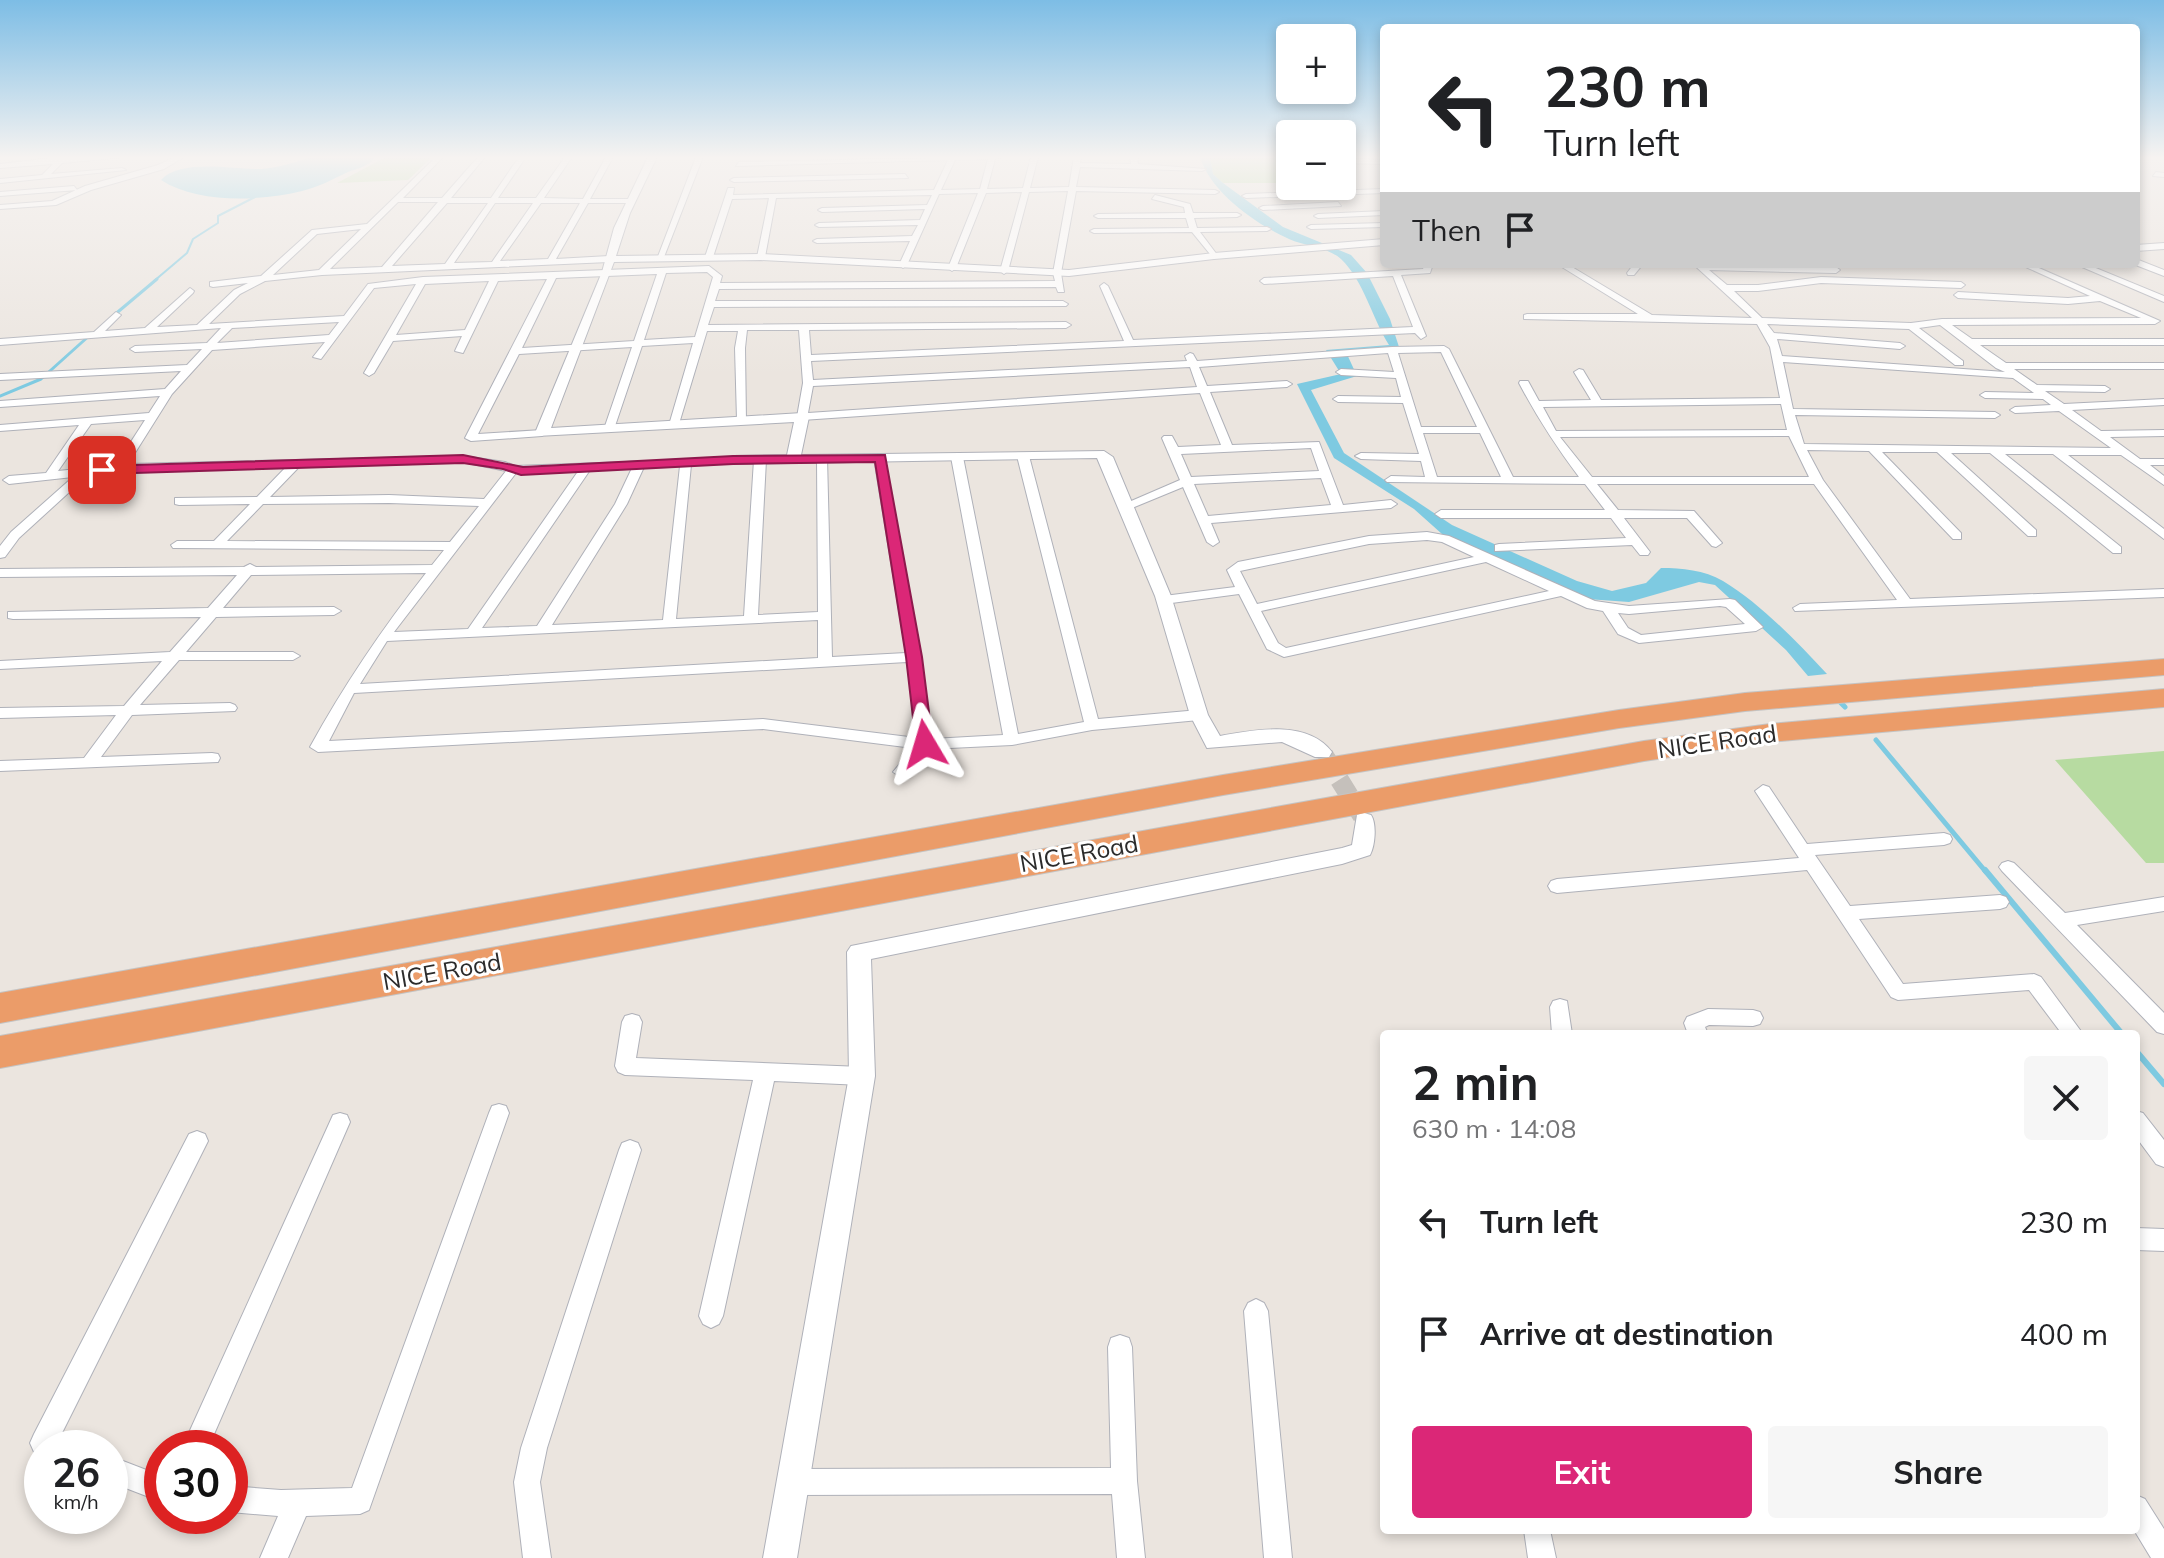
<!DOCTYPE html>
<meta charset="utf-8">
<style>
:root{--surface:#fff;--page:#f6f6f6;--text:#202124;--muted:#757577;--accent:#db2777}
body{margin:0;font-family:Mulish,sans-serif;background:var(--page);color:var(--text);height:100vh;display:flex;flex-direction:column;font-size:30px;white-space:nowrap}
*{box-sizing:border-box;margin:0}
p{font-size:26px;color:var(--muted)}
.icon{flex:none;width:44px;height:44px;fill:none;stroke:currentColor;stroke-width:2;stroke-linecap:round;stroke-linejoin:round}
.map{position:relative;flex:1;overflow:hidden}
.panel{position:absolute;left:1380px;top:1030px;width:760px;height:504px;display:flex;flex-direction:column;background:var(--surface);border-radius:8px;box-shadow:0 4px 12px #0003}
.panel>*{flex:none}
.guide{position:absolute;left:1380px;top:24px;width:760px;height:244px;border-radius:8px;box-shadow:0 4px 12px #0003;background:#fff;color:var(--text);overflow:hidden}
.buttons{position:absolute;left:1276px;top:24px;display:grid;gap:16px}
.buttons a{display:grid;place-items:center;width:80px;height:80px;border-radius:8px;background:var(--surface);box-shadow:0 4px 12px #0003;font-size:40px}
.speed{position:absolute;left:24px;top:1430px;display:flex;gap:16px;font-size:40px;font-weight:700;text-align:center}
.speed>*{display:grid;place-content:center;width:104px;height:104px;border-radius:50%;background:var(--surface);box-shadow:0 4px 12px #0003;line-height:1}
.speed small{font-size:20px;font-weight:400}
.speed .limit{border:12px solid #d22;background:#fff;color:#111}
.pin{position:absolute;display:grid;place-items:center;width:68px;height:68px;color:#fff;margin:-34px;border-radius:16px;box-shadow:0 4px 12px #0006}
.me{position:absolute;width:88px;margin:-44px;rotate:353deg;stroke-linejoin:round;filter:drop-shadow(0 0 6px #0008)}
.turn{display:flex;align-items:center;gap:28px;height:168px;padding:0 32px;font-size:36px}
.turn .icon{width:104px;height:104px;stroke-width:2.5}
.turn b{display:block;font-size:56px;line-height:68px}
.then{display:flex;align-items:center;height:76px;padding:0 32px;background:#0003;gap:16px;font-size:30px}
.round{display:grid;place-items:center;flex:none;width:84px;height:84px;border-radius:8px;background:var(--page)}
.head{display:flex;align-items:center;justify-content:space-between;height:136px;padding:0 32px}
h1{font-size:48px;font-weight:700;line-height:60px}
.button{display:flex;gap:16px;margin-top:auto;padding:16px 32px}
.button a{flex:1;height:92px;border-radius:8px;background:var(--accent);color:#fff;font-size:32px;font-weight:700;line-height:92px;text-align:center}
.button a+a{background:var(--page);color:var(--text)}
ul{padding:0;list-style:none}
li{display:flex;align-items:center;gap:24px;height:112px;padding:0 32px}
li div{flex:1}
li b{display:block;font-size:30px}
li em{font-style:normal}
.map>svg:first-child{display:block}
</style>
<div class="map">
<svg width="2164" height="1558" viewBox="0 0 2164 1558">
<rect width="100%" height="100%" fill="#ebe5df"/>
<path fill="#b7dba1" d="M386 157H432L408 180 337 183Z
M1210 157H1290V183H1223L1213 174Z
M2164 751V863H2146L2055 760Z"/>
<path fill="#7ecae1" d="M310 157H375C368 167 358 168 348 172 333 179 319 187 302 191 261 201 198 204 161 180 181 158 234 170 261 169 280 167 294 163 310 157Z
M1200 157H1210L1213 174 1223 183 1283 227 1351 255 1367 273 1390 319 1399 347 1346 352 1357 376 1311 390 1344 453 1452 525 1577 581 1612 591 1646 583 1661 568C1682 568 1704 570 1723 581 1761 604 1796 641 1827 674L1808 676 1786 650 1715 585 1699 582 1629 602 1587 599 1442 534 1414 509 1334 458 1297 384 1341 374 1326 350 1389 345C1372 318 1364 281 1341 259 1328 247 1304 246 1289 239 1256 224 1211 193 1200 157Z"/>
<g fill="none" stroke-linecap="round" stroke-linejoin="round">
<path stroke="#7ecae1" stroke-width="2" d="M154 281 187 253 193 239 218 223V216L255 197"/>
<path stroke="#7ecae1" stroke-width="3" d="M113 316 157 279
M0 396 41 379 90 335"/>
<path stroke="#7ecae1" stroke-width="5" d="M1839 701 1845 707
M1876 740 1986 872"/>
<path stroke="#7ecae1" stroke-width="6" d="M1985 870 2122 1034
M2136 1051 2164 1084"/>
<path stroke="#c5c0bb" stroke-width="19" stroke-dasharray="19 10" stroke-linecap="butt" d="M1324 755 1362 816"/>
<g stroke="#afb1b9" stroke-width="2">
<path id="minor" d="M61 157H124L62 163 51 174 122 168 126 170 0 183V179L42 175 53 164 0 168V164Z
M175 157H184L164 169 91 190 56 205 0 209V205L52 201 85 186 158 165Z
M436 157H443L403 198H442L478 157H485L451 198H491L519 157H526L498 198H536L565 157H572L544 198 583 199 606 157H613L590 199H631L635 201 631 203H588L556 259 609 256 613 259 609 262 322 275 265 281 240 294 209 324 344 316 368 284 423 277 709 266 722 276 720 283 1055 281 1053 273 1068 191 1029 192 1008 271 1004 274 1000 271 1022 192 986 193 956 268 952 271 948 268 978 193 939 194 907 265 903 268 899 265 910 241 817 243 813 241 817 239 912 236 918 225 819 227 815 225 819 223 920 220 925 209 822 212 818 210 822 208 927 205 932 195 776 198 765 257 761 260 757 257 769 198 732 199 713 257 709 260 705 257 728 188H734L733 195 934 190 948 160 736 166 739 162 1002 157 995 159 987 189 1023 188 1031 157H1038L1030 188 1069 187 1074 157H1081L1080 163 1131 164 1130 157H1137L1138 164 1206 169 1202 171 1080 167 1076 187 1215 190 1219 192 1215 194 1076 191 1061 273 1064 292H1058L1056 287 719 289 715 301H1063L1068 304 1066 306 714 307 708 325 1066 322 1071 325 1066 328 809 330 811 355 1124 341 1100 286 1104 283 1108 286 1133 340 1413 327 1393 276 1264 284 1260 281 1264 278 1423 269 1425 264H1433L1430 273 1401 275 1426 336 1421 339 1415 333 811 361 813 380 1187 361 1185 356 1190 353 1193 354 1197 361 1392 347 1444 346 1449 349 1513 477H1579C1555 445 1537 417 1519 383L1520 381H1528L1539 401 1591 400 1574 372 1579 369 1583 370 1601 400 1780 398 1770 347 1757 324 1524 319V315L1527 314H1638L1557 264H1567L1652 315 1752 318 1693 264H1702L1836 267 1840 270 1836 273 1709 270 1727 285H1758L1821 277 1961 282 1965 285 1961 288 1821 283 1758 291H1734L1762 318 1911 323 1942 319 2141 318 2100 301 2068 304 1958 298 1954 295 1958 292 2068 298 2090 296 2019 264H2030L2160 321 2155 324 1952 325 1972 339H2164V345H1980L2006 363H2164V369H2014L2037 385 2105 386 2110 389 2105 392 2045 391 2064 404 2164 399V405L2072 410 2101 431 2164 430V436L2110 437 2140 459H2164V465H2150L2164 476V485L2121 455H2068L2164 529V539L2053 454H2005L2121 547V553H2113L1990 453H1951L2036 530V536H2028L1937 452H1882L1961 533V539H1953L1869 451 1807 450 1823 480 1910 599 2164 589V597L1795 611 1793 608 1800 604 1897 600 1814 484H1597L1618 510 1694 511 1722 543 1716 547 1712 546 1687 518H1624L1650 552 1648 555H1640L1632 545 1495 551V545L1499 544 1626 538 1611 518H1441L1435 514 1441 510H1605L1585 484 1387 482 1385 480 1391 476 1425 477 1421 461 1361 459 1355 456 1361 453 1419 454 1403 403 1338 402 1333 399 1338 396 1401 397 1396 378 1341 375 1336 372 1341 369 1394 372 1388 353 1199 367 1207 386 1287 381 1292 384 1287 387 1210 392 1232 445 1319 442 1343 505 1391 500 1397 504 1391 508 1211 523 1219 542 1213 546 1207 542 1183 487 1132 508 1128 509 1122 505 1180 480 1162 438 1164 436H1172L1178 447 1221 445 1200 393 802 420 797 417 803 383 799 330H747L745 348 746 422 737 420 735 348 738 331H707L678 427 669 425 693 343 642 346 614 429 609 432 604 429 632 347 519 354 478 434 542 430 547 433 542 436 471 441 465 438 547 279 498 281 463 353 455 351 462 336 393 341 374 373 369 376 364 373 416 284 374 288 321 359 313 357 325 342 212 350 172 394 128 464 463 456 505 462 515 466 737 458 739 460 733 463 691 465 676 619 744 616 754 460 760 457 766 460 758 615 818 612 817 459 827 457 832 657 906 653 874 458 884 456 921 657 932 739 1003 735 951 457 957 454 963 457 1018 734 1084 722 1017 456 1023 453 1029 456 1098 719 1199 710 1207 715 1199 720 1092 730 1012 745 929 749 907 776 901 777 893 772 913 748 763 729 318 752 310 747C344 685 382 629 426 573L251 575 223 608 334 607 341 611 334 615 216 617 186 652H293L300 656 293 660H179L140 705 230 703 235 705 237 708 235 711 132 715 101 757 212 753 218 754 220 758 218 762 0 771V761L84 758 116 715 0 718V708L124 706 162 661 0 669V661L170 652 201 617 13 619 8 618V612L208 608 237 575 0 577V569L244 567 250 564 256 567 432 565 444 550 173 548 171 545 177 541H214L250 504 179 505 175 504V498L257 497 286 467 120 471 88 475 19 538 5 557 0 558V546L11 532 73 477 9 484 3 480 9 476 46 473 79 425 0 431V425L149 413 160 396 0 407V401L165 389 181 371 0 380V374L187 365 202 349 135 352 130 349 135 346 207 343 221 328 0 345V339L94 332 116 312 121 315 105 331 145 328 190 288 194 291 193 293 157 327 197 325 234 290 248 283 213 287 210 286V282L261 276 312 230 367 224ZM988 159 980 189 941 190 955 160ZM398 202H438L382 267 330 269ZM447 203H488L445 264 392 266ZM495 203H533L492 262 454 263ZM541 203H580L548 259 500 261ZM361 229 319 270 273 275 317 234ZM707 272 713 277 695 337 644 340 666 273ZM657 274 634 341 522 348 556 278ZM489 281 465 330 396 335 425 284ZM339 322 329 335 217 343 232 328ZM1767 324 1909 329 1955 365H1963V361L1919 328 1940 325 1996 368 2005 372 1782 356 1777 339 1900 349 1905 346 1900 343 1774 333ZM1441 352 1477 427H1421L1398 353ZM1783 362 2013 378 2034 393 1985 392 1980 395 1985 398 2043 399 2051 405 2015 407 2010 410 2015 413 2059 411 2111 448 1804 444 1795 415 1995 418 2000 415 1995 412 1793 409ZM1190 367 1197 387 808 413 813 386ZM1781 404 1787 430 1556 431 1543 407ZM145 420 116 465 58 471 91 424ZM1423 433H1480L1501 477H1437ZM1789 436 1809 477H1592L1560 437ZM1311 448 1319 471 1191 477 1181 454ZM463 462 506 471 484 499 389 495 270 497 299 467ZM680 466 663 620 552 625 627 504 644 467ZM632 468 615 504 537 626 482 628 590 470ZM579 470 468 629 394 632 516 473ZM1321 478 1331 505 1208 516 1194 484ZM389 503 479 506 450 542 227 541 263 504ZM818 620V658L360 684 387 641ZM907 662 917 738 763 719 329 741 354 693Z
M696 157H703L664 257 657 259Z
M1342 159 1384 160V164L1342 163Z
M2156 172 2164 173V177L2153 176Z
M905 174 908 178 734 182 730 180 734 178Z
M74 186 77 190 0 196V192Z
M1384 189V193L1246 198 1242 196 1246 194Z
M1155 195 1190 204 1193 213H1237L1241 215 1237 217 1194 218 1197 228 1267 227 1271 229 1267 231 1200 232 1218 256 1214 259 1192 232 1094 233 1090 231 1094 229 1189 228 1186 218H1098L1094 216 1098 214 1185 213 1184 207 1152 199Z
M1338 202 1341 206 1263 210 1259 208 1263 206Z
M1384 211V215L1318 218 1314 216 1318 214Z
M1384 223V227L1311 229 1307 227 1311 225Z
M2136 259 2164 270V276L2133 264H2136Z
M1634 264H1643L1634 275H1628L1627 273Z
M2075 264H2086L2164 296V302Z
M1427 532 1449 536 1595 601 1629 606 1730 599 1735 600 1763 627 1756 631 1639 643 1618 634 1603 611 1587 608 1561 596 1284 657 1267 649 1239 594 1164 604 1157 600 1164 596 1235 587 1227 570 1238 562 1369 536ZM1427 540 1442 542 1474 557 1257 604 1240 571 1369 544ZM1486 562 1549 591 1286 648 1278 643 1261 611ZM1720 606 1726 607 1745 624 1641 635 1628 628 1618 613 1629 614Z
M1763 785 1769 787 1807 844 1944 833 1950 835 1952 839 1950 843 1944 845 1815 855 1850 906 2000 895 2006 897 2009 902 2006 907 2000 909 1859 919 1903 984 2034 974 2041 977 2083 1034H2062L2029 990 1898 1000 1891 997 1807 870 1557 893 1551 891 1548 886 1551 881 1557 879 1799 858 1755 791Z
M2008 861 2014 863 2065 913 2164 897V911L2077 925 2164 1013V1034L2157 1032 2002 871 1999 867 2002 863Z
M1560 999 1567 1001 1572 1034H1552L1550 1007 1553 1001Z
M1708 1009 1753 1010 1760 1012 1763 1018 1760 1024 1753 1026 1709 1025 1705 1027 1708 1034H1688L1684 1023 1687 1017Z
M632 1014 639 1016 642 1022 636 1058 862 1067 869 1070 872 1076 869 1082 862 1085 774 1081 723 1316 719 1324 711 1328 703 1324 699 1316 753 1080 625 1075 618 1072 615 1066 622 1022 625 1016Z
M499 1104 506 1106 509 1113 369 1510 360 1514 306 1516 288 1558H260L278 1516 230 1512V1486L281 1490 352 1488 489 1113 492 1106Z
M2136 1111 2143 1113 2164 1140V1167L2156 1164 2136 1137Z
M340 1113 347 1115 350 1122 208 1448H182L333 1115Z
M197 1131 205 1134 208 1141 60 1437 65 1439 69 1448H42V1455L34 1452 30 1443 34 1434 189 1134Z
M630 1140 638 1143 641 1150 547 1448 540 1482 551 1558H523L514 1482 521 1448 619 1150 622 1143Z
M2136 1228 2164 1229V1251L2136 1250Z
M1256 1299 1264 1303 1268 1311 1292 1558H1264L1244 1311 1248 1303Z
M1120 1335 1129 1338 1132 1347 1137 1481 1145 1558H1117L1112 1494 793 1495 784 1491 780 1482 784 1473 793 1469 1111 1468 1108 1347 1111 1338Z
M110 1456 162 1476V1502L110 1482Z
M2136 1495 2145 1499 2164 1529V1558H2151L2134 1530Z
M1524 1530H1550L1556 1558H1528Z"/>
</g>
<g stroke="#afb1b9" stroke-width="2">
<path id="tertiary" d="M648 157H657L630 213 616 256 761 254 1069 270 1214 253 1384 239V245L1214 259 1069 276 761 260 614 262 551 428 802 413 809 417 801 455 1104 451 1113 457 1171 596 1208 715 1220 736C1254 730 1307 719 1332 752L1329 757H1315L1282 742 1207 748 1190 715 1155 596 1097 458 733 464 726 460 733 456 787 455 794 422 537 436 535 433 602 272 614 228Z
M2164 243V249L2136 251V245Z
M1364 813 1371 815C1377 824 1375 846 1370 855L1342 864 871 959 875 1076 797 1558H763L849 1076 847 952 851 946 1342 848 1352 845 1357 815Z"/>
</g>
<g stroke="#c4c4c4" stroke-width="2">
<path id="motorway" d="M2164 659V675L1745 711 1619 728 1223 795 0 1023V993L1223 775 1619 710 1745 693Z
M2164 689V707L1770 742 1644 761 0 1068V1036L1644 741 1770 724Z"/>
</g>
<use href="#minor" fill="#fff" fill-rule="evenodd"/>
<use href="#tertiary" fill="#fff" fill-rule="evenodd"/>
<use href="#motorway" fill="#eb9c69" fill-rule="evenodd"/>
</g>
<linearGradient id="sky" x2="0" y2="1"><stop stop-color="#7dbde5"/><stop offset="0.42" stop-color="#f6f3f1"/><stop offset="1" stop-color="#f6f3f1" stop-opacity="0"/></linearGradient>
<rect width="2164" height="375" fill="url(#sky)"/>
<path fill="#db2777" stroke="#8e194d" stroke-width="2" d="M463 455 523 467 733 456 885 455 922 657 933 744 925 750 916 744 906 657 875 462 733 464 521 475 503 469 463 463 102 474 95 470 102 466Z"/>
<g text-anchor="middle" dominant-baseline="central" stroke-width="6" stroke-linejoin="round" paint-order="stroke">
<g font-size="24" fill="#2b2b2b" stroke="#fff">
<text transform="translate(1717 741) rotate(-8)">NICE Road</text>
<text transform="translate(1079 853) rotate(-10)">NICE Road</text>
<text transform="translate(442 971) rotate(-10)">NICE Road</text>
</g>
</g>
</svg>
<div class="buttons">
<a>+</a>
<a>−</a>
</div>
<div class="speed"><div>26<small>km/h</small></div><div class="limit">30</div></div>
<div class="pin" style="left:102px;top:470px;background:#d93025"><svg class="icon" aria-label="arrive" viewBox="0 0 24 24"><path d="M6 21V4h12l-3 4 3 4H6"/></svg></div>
<svg class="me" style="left:925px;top:744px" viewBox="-20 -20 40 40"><path d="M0-17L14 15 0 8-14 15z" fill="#db2777" stroke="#fff" stroke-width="4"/></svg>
<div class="guide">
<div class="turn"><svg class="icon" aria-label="left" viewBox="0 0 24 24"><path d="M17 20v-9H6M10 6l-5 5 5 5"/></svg><div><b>230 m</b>Turn left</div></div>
<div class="then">Then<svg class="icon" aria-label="arrive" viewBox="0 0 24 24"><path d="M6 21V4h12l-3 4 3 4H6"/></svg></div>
</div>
<section class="panel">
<div class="head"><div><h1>2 min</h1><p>630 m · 14:08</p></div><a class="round"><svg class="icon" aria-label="close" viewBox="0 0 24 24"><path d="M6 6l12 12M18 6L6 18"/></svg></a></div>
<ul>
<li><svg class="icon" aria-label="left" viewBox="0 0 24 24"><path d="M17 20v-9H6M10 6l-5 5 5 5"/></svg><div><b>Turn left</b></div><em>230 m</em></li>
<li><svg class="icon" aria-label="arrive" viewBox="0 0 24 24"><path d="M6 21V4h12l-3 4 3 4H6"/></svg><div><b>Arrive at destination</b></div><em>400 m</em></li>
</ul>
<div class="button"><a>Exit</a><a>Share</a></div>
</section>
</div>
